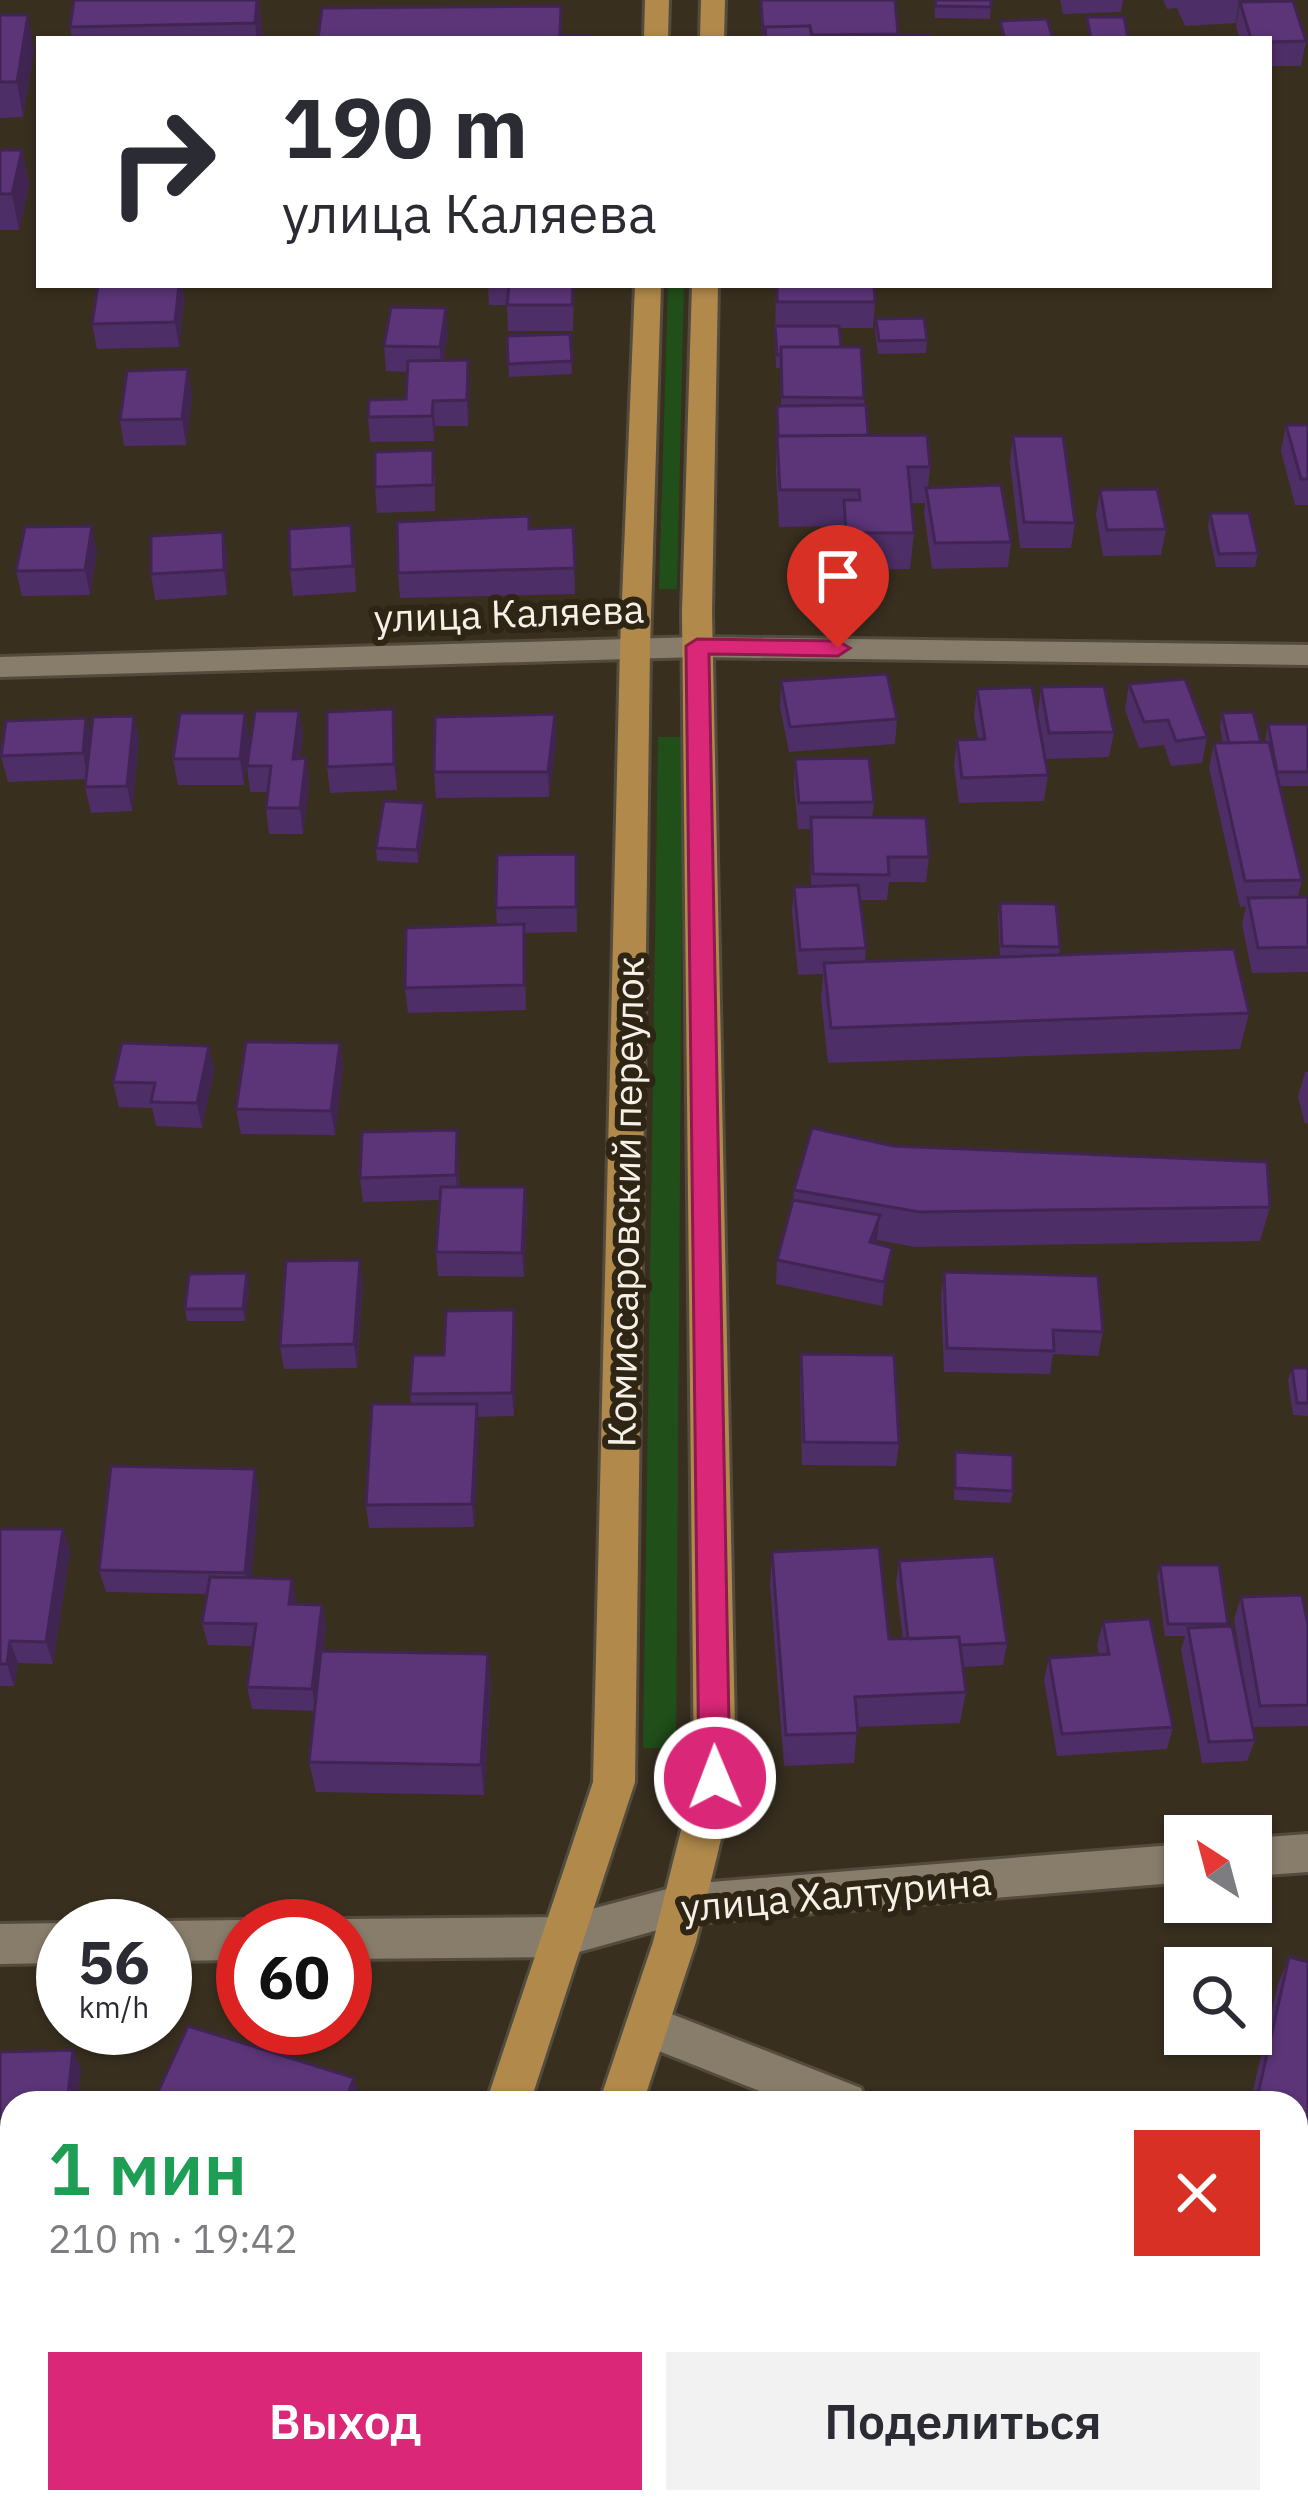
<!DOCTYPE html>
<html lang="ru">
<meta charset="utf-8">
<style>
:root{--surface:#fff;--page:#f2f2f3;--text:#2b2b33;--muted:#7c7c81;--accent:#db2777}
body{margin:0;font-family:"IBM Plex Sans",sans-serif;background:var(--page);color:var(--text);height:100vh;display:flex;flex-direction:column;font-size:45px;white-space:nowrap}
*{box-sizing:border-box;margin:0}
p{font-size:39px;color:var(--muted)}
.icon{flex:none;width:66px;height:66px;fill:none;stroke:currentColor;stroke-width:2;stroke-linecap:round;stroke-linejoin:round}
.map{position:relative;flex:1;overflow:hidden}
.details{position:absolute;left:0px;top:2091px;width:1308px;height:423px;display:flex;flex-direction:column;background:var(--surface);border-radius:36px 36px 0 0;box-shadow:0 3px 9px #0004}
.details>*{flex:none}
.guide{position:absolute;left:36px;top:36px;width:1236px;height:252px;border-radius:0px;box-shadow:0 3px 9px #0004;background:#fff;color:var(--text);overflow:hidden}
.needle{width:78px;rotate:324deg}
.buttons{position:absolute;left:1164px;top:1815px;display:grid;gap:24px}
.buttons a{display:grid;place-items:center;width:108px;height:108px;border-radius:0px;background:var(--surface);box-shadow:0 3px 9px #0004;font-size:60px}
.speed{position:absolute;left:36px;top:1899px;display:flex;gap:24px;font-size:60px;font-weight:700;text-align:center}
.speed>*{display:grid;place-content:center;width:156px;height:156px;border-radius:50%;background:var(--surface);box-shadow:0 3px 9px #0004;line-height:1}
.speed small{font-size:30px;font-weight:400}
.speed .limit{border:18px solid #d22;background:#fff;color:#111}
.pin{position:absolute;display:grid;place-items:center;width:102px;height:102px;color:#fff;margin:-123px -51px;border-radius:50% 50% 50% 0;rotate:-45deg;box-shadow:0 0 12px #0007}
.pin .icon{rotate:45deg}
.me{position:absolute;width:132px;margin:-66px;rotate:359deg;stroke-linejoin:round;filter:drop-shadow(0 0 9px #0008)}
.turn{display:flex;align-items:center;gap:42px;height:252px;padding:0 48px;font-size:54px}
.turn .icon{width:156px;height:156px;stroke-width:2.5}
.turn b{display:block;font-size:84px;line-height:102px}
.round{display:grid;place-items:center;flex:none;width:126px;height:126px;border-radius:0px;background:var(--page)}
.summary{display:flex;align-items:center;justify-content:space-between;height:204px;padding:0 48px}
h1{font-size:72px;font-weight:600;line-height:90px;color:#1e9e55}
.action{display:flex;gap:24px;margin-top:auto;padding:24px 48px}
.action a{flex:1;height:138px;border-radius:0px;background:var(--accent);color:#fff;font-size:48px;font-weight:600;line-height:138px;text-align:center}
.action a+a{background:var(--page);color:var(--text)}
.map>svg:first-child{display:block}
</style>
<div class="map">
<svg width="1308" height="2512" viewBox="0 0 1308 2512">
<rect width="100%" height="100%" fill="#382f1f"/>
<path fill="#204f19" d="M668 285H684L677 589H659Z
M658 737H683L676 1748H643Z"/>
<g fill="none" stroke-linecap="round" stroke-linejoin="round">
<g stroke="#534b3d" stroke-width="6">
<path id="minor" d="M697 637 1308 645V665L697 657 0 677V657Z
M1308 1834V1872L1251 1876V1838Z
M1185 1844V1882L686 1924 671 1918 665 1904 671 1890 686 1884Z
M651 2006 861 2088 867 2103H790L636 2042 629 2027 636 2012Z
M1296 2256 1308 2261V2307L1296 2302Z"/>
</g>
<g stroke="#534b3d" stroke-width="6">
<path id="tertiary" d="M686 1884 701 1890 707 1904 701 1918 561 1957 345 1959V1926H329L345 1919 561 1917Z
M243 1920 258 1926H243V1960L165 1961V1926H152L165 1921Z
M63 1923 71 1926H63V1963L0 1964V1924Z"/>
</g>
<g stroke="#534b3d" stroke-width="6">
<path id="primary" d="M645 0H669L668 39H644Z
M701 0H725L724 39H700Z
M635 285H661L650 648 635 1782 530 2103H486L593 1782 620 648Z
M692 285H718L712 612 736 1778 696 1942 643 2103H599L653 1942 694 1778 682 612Z
M315 2502H364L360 2512H311Z
M440 2502H488L484 2512H436Z"/>
</g>
<use href="#minor" fill="#887d6b" fill-rule="evenodd"/>
<use href="#tertiary" fill="#887d6b" fill-rule="evenodd"/>
<use href="#primary" fill="#b18a4b" fill-rule="evenodd"/>
</g>
<path fill="#4e2e66" d="M259 0 263 39H72L70 27Z
M760 0 898 35 930 39H762Z
M934 0H991L990 19 935 18Z
M1060 0H1123L1121 12 1063 14Z
M1163 0H1239L1236 23 1185 26 1177 8 1167 9Z
M1240 2 1306 41 1301 66H1269V39H1240L1236 27Z
M0 15 34 50 23 117 0 118Z
M0 150H22L29 185 19 230H0Z
M98 285H182L184 300 179 347 97 349 92 324Z
M488 285H574L573 331H508L507 305H489Z
M776 285 875 302 873 328H839L841 347 864 398 868 436 930 467 928 488 1011 542 1008 567 932 569 924 513 925 503H911L914 533 910 569 843 570 842 526 779 527 776 472 777 406H781L780 368H776L775 340Z
M876 319 927 340 926 353 878 354 875 332Z
M448 334 443 361 470 386 468 426H435L434 441 370 442 368 417 406 399 408 372 386 371 384 346Z
M570 334 572 374 509 377 507 336Z
M188 369 192 395 186 445 124 446 120 420Z
M1286 425H1308V505H1295L1281 451Z
M1013 436 1075 523 1071 548H1020L1010 462Z
M435 475V511L377 513 375 487Z
M1100 490 1166 529 1161 555 1103 556 1096 515Z
M1210 513 1258 553 1255 567H1216L1208 527Z
M573 527 575 594 400 598 398 573 530 529Z
M223 532 227 557V595L155 600 151 574Z
M354 551 356 592 293 596 290 570Z
M97 552 90 595 22 596 16 571Z
M781 681 897 719 895 744 789 752 780 707Z
M1129 684 1207 737 1202 763 1171 766 1164 745 1139 748 1125 710Z
M1041 687 1114 732 1109 757 1046 759 1038 713Z
M977 689 1048 775 1044 801 959 803 954 766 957 740 978 739 974 715Z
M393 709 397 790 330 793 327 767Z
M299 711 303 736 300 759 306 758 309 784 303 834H269L266 808 268 792H250L247 766Z
M245 713 249 739 244 785H178L173 759Z
M1222 713 1261 742H1265L1268 724H1308V786H1279L1302 880 1298 897H1308V972L1252 973 1242 924 1246 906 1240 907 1209 768 1214 743H1223L1220 727Z
M555 714 556 740 549 797 436 798 434 772Z
M134 716 139 741 132 811 91 813 85 787 86 779 8 782 1 756 86 718 91 739Z
M795 759 874 802 872 818 929 857 926 882H889L887 900H860L866 948 865 962 1000 957 998 916 1000 903 1060 947 1059 955 1249 1013 1240 1049 828 1063 821 999 823 974 798 975 792 912 794 887 811 886 810 829H798L794 785Z
M424 803 426 816 418 863 377 861 376 848Z
M576 854 577 932 524 933 526 1010 408 1013 405 988 497 925 496 908Z
M340 1043 343 1068 335 1135 241 1134 236 1109Z
M209 1046 214 1070 202 1128 156 1126 152 1108 119 1107 113 1082Z
M1305 1072H1308V1123L1305 1124 1298 1097Z
M893 1146 1270 1207 1260 1241 915 1247 877 1240 876 1244 892 1248 882 1306 776 1284 777 1260 793 1200 794 1190Z
M459 1155V1187H525L527 1211 524 1277 438 1276 436 1252 440 1200 363 1202 360 1178Z
M944 1272 1103 1332 1098 1356 1053 1354 1050 1374 944 1372 941 1296Z
M363 1284 357 1368 284 1369 280 1346Z
M249 1286 245 1321H187L185 1309Z
M514 1310 516 1334 514 1416 478 1417 474 1527 369 1528 366 1505 411 1404 410 1394 444 1355Z
M801 1354 899 1443 896 1466 802 1465 800 1378Z
M1292 1368H1308V1416L1293 1415 1288 1380Z
M955 1452 1013 1491 1011 1503 954 1500Z
M259 1492 251 1578 292 1579 296 1604 322 1605 326 1627 323 1651 488 1654 491 1685 484 1795 316 1792 309 1762 315 1711 252 1709 247 1687 253 1646 208 1645 202 1623 207 1594 106 1592 99 1570Z
M0 1529H63L70 1551 53 1664 18 1663 14 1686H0Z
M772 1552 889 1639H903L896 1583 899 1561 1007 1643 1003 1665 963 1667 966 1692 960 1723 857 1727 854 1763 784 1766 770 1584Z
M1160 1565 1228 1624 1250 1717 1234 1619 1241 1597 1308 1625V1726L1252 1727 1255 1740 1247 1761 1202 1763 1181 1650 1185 1636H1165L1157 1576Z
M1103 1622 1173 1727 1167 1749 1057 1756 1044 1680 1049 1658 1099 1654 1097 1645Z
M1289 1957 1308 1962V2166L1296 2162V2103H1250L1278 1984Z
M0 2052 81 2069 77 2103H12V2163L0 2164Z
M0 2296 12 2301V2459L6 2456 0 2447V2434L9 2416 0 2412Z"/>
<path fill="#402553" d="M257 0H259L263 39H257L255 23Z
M28 15 34 50 23 117 17 82Z
M22 150 29 185 19 230 12 194Z
M179 285H182L184 300 179 347 175 322Z
M446 308 448 334 441 373 440 347Z
M468 360 470 386 468 426 467 400Z
M188 369 192 395 186 445 182 419Z
M433 401 435 426 434 441 432 416Z
M92 526 97 552 90 595 85 570Z
M223 532 227 557V595L224 570Z
M393 709 395 735 397 790 394 764Z
M299 711 303 736 297 784 293 759Z
M245 713 249 739 244 785 240 759Z
M555 714 556 740 549 797 548 772Z
M134 716 139 741 132 811 127 786Z
M86 718 92 744 88 779 83 753Z
M306 758 309 784 303 834 300 808Z
M424 803 426 816 418 863 417 850Z
M340 1043 343 1068 335 1135 331 1111Z
M209 1046 214 1070 202 1128 197 1103Z
M457 1130 459 1155 458 1200 456 1175Z
M525 1187 527 1211 524 1277 522 1253Z
M880 1215 877 1239 868 1266 870 1242Z
M892 1248 889 1272 882 1306 884 1282Z
M360 1260 363 1284 357 1368 354 1344Z
M247 1273 249 1286 245 1321 243 1309Z
M514 1310 516 1334 514 1416 512 1393Z
M477 1404 479 1427 474 1527 472 1504Z
M255 1469 259 1492 250 1595 245 1573Z
M63 1529 70 1551 53 1664 46 1642Z
M292 1579 296 1601 293 1626 289 1604Z
M322 1605 326 1627 316 1711 312 1689Z
M10 1641 18 1663 14 1686 7 1664Z
M488 1654 491 1685 484 1795 481 1765Z
M73 2050 81 2069 77 2103H67Z
M354 2078 360 2103H344Z
M155 2502H170L165 2512H151Z"/>
<path fill="#5b3577" stroke="#402553" stroke-width="3" d="M74 0H257L255 23 70 27Z
M761 0H895L898 34 812 35 810 26 765 27 763 35Z
M935 0H991V7L936 6Z
M1293 1 1306 41 1269 42V39H1251L1240 2Z
M561 6 560 36 590 35V39H318L322 8Z
M0 15H28L17 82H0Z
M1087 17H1124L1128 39H1091Z
M1047 19 1053 39H1005L1000 21Z
M810 26 812 39H766L765 27Z
M879 35H930V39H879Z
M0 150H22L12 194H0Z
M98 285H179L175 322 92 324Z
M509 285H573L572 305H507Z
M777 285H874L875 302H777Z
M391 307 446 308 440 347 384 346Z
M924 318 927 340 879 341 876 319Z
M775 326H839L841 347H781V355H777Z
M570 334 572 361 508 364 507 336Z
M781 347H861L864 398 782 397Z
M468 360 467 400 433 401 432 416 368 417 369 400 406 399 408 361Z
M188 369 182 419 120 420 127 371Z
M866 405 868 435 778 436 777 406Z
M1286 425H1308V479H1301Z
M927 435 930 467H908L914 533H846L844 500H860L859 490H780L777 436Z
M1013 436H1063L1075 523 1024 522Z
M433 450V485L375 487V452Z
M1001 485 1011 542 935 543 926 488Z
M1157 489 1166 529 1107 530 1100 490Z
M1210 513H1249L1258 553 1219 554Z
M529 516V529L573 527 575 568 398 573 397 522Z
M351 525 353 566 290 570 289 529Z
M92 526 85 570 16 571 25 527Z
M223 532 224 570 151 574V536Z
M887 674 897 719 790 727 781 681Z
M1185 679 1207 737 1176 741 1168 720 1144 722 1129 684Z
M1104 686 1114 732 1049 733 1041 687Z
M1032 687 1048 775 962 778 957 740 985 739 977 689Z
M393 709 394 764 327 767V712Z
M255 711H299L293 759 306 758 300 808H266L271 766H247Z
M1253 712 1261 742 1229 743 1222 713Z
M180 713H245L240 759H173Z
M555 714 548 772H434L435 717Z
M134 716 127 786 85 787 93 717Z
M86 718 83 753 1 756 6 721Z
M1268 724H1308V772H1277Z
M1269 742 1302 880 1245 881 1214 743Z
M869 758 874 802 799 803 795 759Z
M384 801 424 803 417 850 376 848Z
M811 817 926 818 929 857H888L889 875 813 874Z
M576 854V907L496 908 497 855Z
M858 885 866 948 800 950 794 887Z
M1308 897V947L1258 948 1248 898Z
M1000 903 1056 904 1060 947 1002 946Z
M524 924V985L405 988 406 928Z
M1234 949 1249 1013 831 1028 824 963Z
M246 1042 340 1043 331 1111 236 1109Z
M122 1043 209 1046 197 1103 151 1102 155 1083 113 1082Z
M812 1128 893 1146 1267 1162 1270 1207 919 1212 794 1190Z
M457 1130 456 1175 360 1178 362 1132Z
M441 1187H525L522 1253 436 1252Z
M793 1200 880 1215 870 1242 892 1248 884 1282 777 1260Z
M360 1260 354 1344 280 1346 286 1261Z
M944 1272 1098 1276 1103 1332 1053 1330 1054 1351 947 1348Z
M247 1273 243 1309H185L189 1274Z
M514 1310 512 1393 410 1394 413 1355H444L446 1311Z
M801 1354 894 1355 899 1443 804 1442Z
M1292 1368H1308V1403H1297Z
M372 1404H477L472 1504 366 1505Z
M955 1452 1013 1455V1491L955 1488Z
M111 1466 255 1469 245 1573 99 1570Z
M0 1529H63L46 1642 10 1641 7 1664H0Z
M879 1547 889 1639 959 1637 966 1692 855 1697 858 1733 786 1735 772 1552Z
M994 1556 1007 1643 960 1645 959 1637 908 1639 899 1561Z
M1160 1565H1219L1228 1624H1168Z
M210 1577 292 1579 289 1604 322 1605 312 1689 247 1687 256 1624 202 1623Z
M1302 1595 1308 1625V1705L1260 1706 1241 1597Z
M1150 1619 1173 1727 1062 1734 1049 1658 1109 1654 1103 1622Z
M1232 1626 1255 1740 1209 1742 1188 1628Z
M321 1651 488 1654 481 1765 309 1762Z
M1289 1957 1308 1962V2137L1296 2133V2103H1256Z
M188 2026 354 2078 344 2103H153Z
M73 2050 67 2103H12V2145L0 2146V2052Z
M0 2296 12 2301V2401L0 2396Z
M12 2411V2449L0 2443V2434Z
M1296 2414 1308 2419V2472L1298 2512H1201L1204 2502H1296Z
M52 2502H155L151 2512H47Z
M837 2502H850L876 2512H834Z"/>
<path fill="#db2777" stroke="#8e194d" stroke-width="3" d="M697 639 838 641 850 648 838 656 709 654 730 1778 726 1787 715 1792 704 1787 699 1778 686 646Z"/>
<g text-anchor="middle" dominant-baseline="central" stroke-width="12" stroke-linejoin="round" paint-order="stroke">
<g font-size="39" fill="#f6f0e6" stroke="#2e2515">
<text transform="translate(509 613) rotate(-2)">улица Каляева</text>
<text transform="translate(625 1202) rotate(-89)">Комиссаровский переулок</text>
<text transform="translate(836 1894) rotate(-5)">улица Халтурина</text>
</g>
</g>
</svg>
<div class="buttons">
<a><svg class="needle" viewBox="-14 -14 28 28"><path d="M0-13l5 13h-10z" fill="#e53935"/><path d="M0 13l5-13h-10z" fill="#7c7c81"/></svg></a>
<a><svg class="icon" aria-label="search" viewBox="0 0 24 24"><circle cx="10" cy="10" r="6"/><path d="M15 15l6 6"/></svg></a>
</div>
<div class="speed"><div>56<small>km/h</small></div><div class="limit">60</div></div>
<div class="pin" style="left:838px;top:648px;background:#d93025"><svg class="icon" aria-label="arrive" viewBox="0 0 24 24"><path d="M6 21V4h12l-3 4 3 4H6"/></svg></div>
<svg class="me" style="left:715px;top:1778px" viewBox="-20 -20 40 40"><circle r="17" fill="#db2777" stroke="#fff" stroke-width="3"/><path d="M0-11L8 9 0 5-8 9z" fill="#fff"/></svg>
<div class="guide">
<div class="turn"><svg class="icon" aria-label="right" viewBox="0 0 24 24"><path d="M7 20v-9h11M14 6l5 5-5 5"/></svg><div><b>190 m</b>улица Каляева</div></div>
</div>
<section class="details">
<div class="summary"><div><h1>1 мин</h1><p>210 m · 19:42</p></div><a class="round" style="background:#d93025;color:#fff"><svg class="icon" aria-label="close" viewBox="0 0 24 24"><path d="M6 6l12 12M18 6L6 18"/></svg></a></div>
<div class="action"><a>Выход</a><a>Поделиться</a></div>
</section>
</div>
